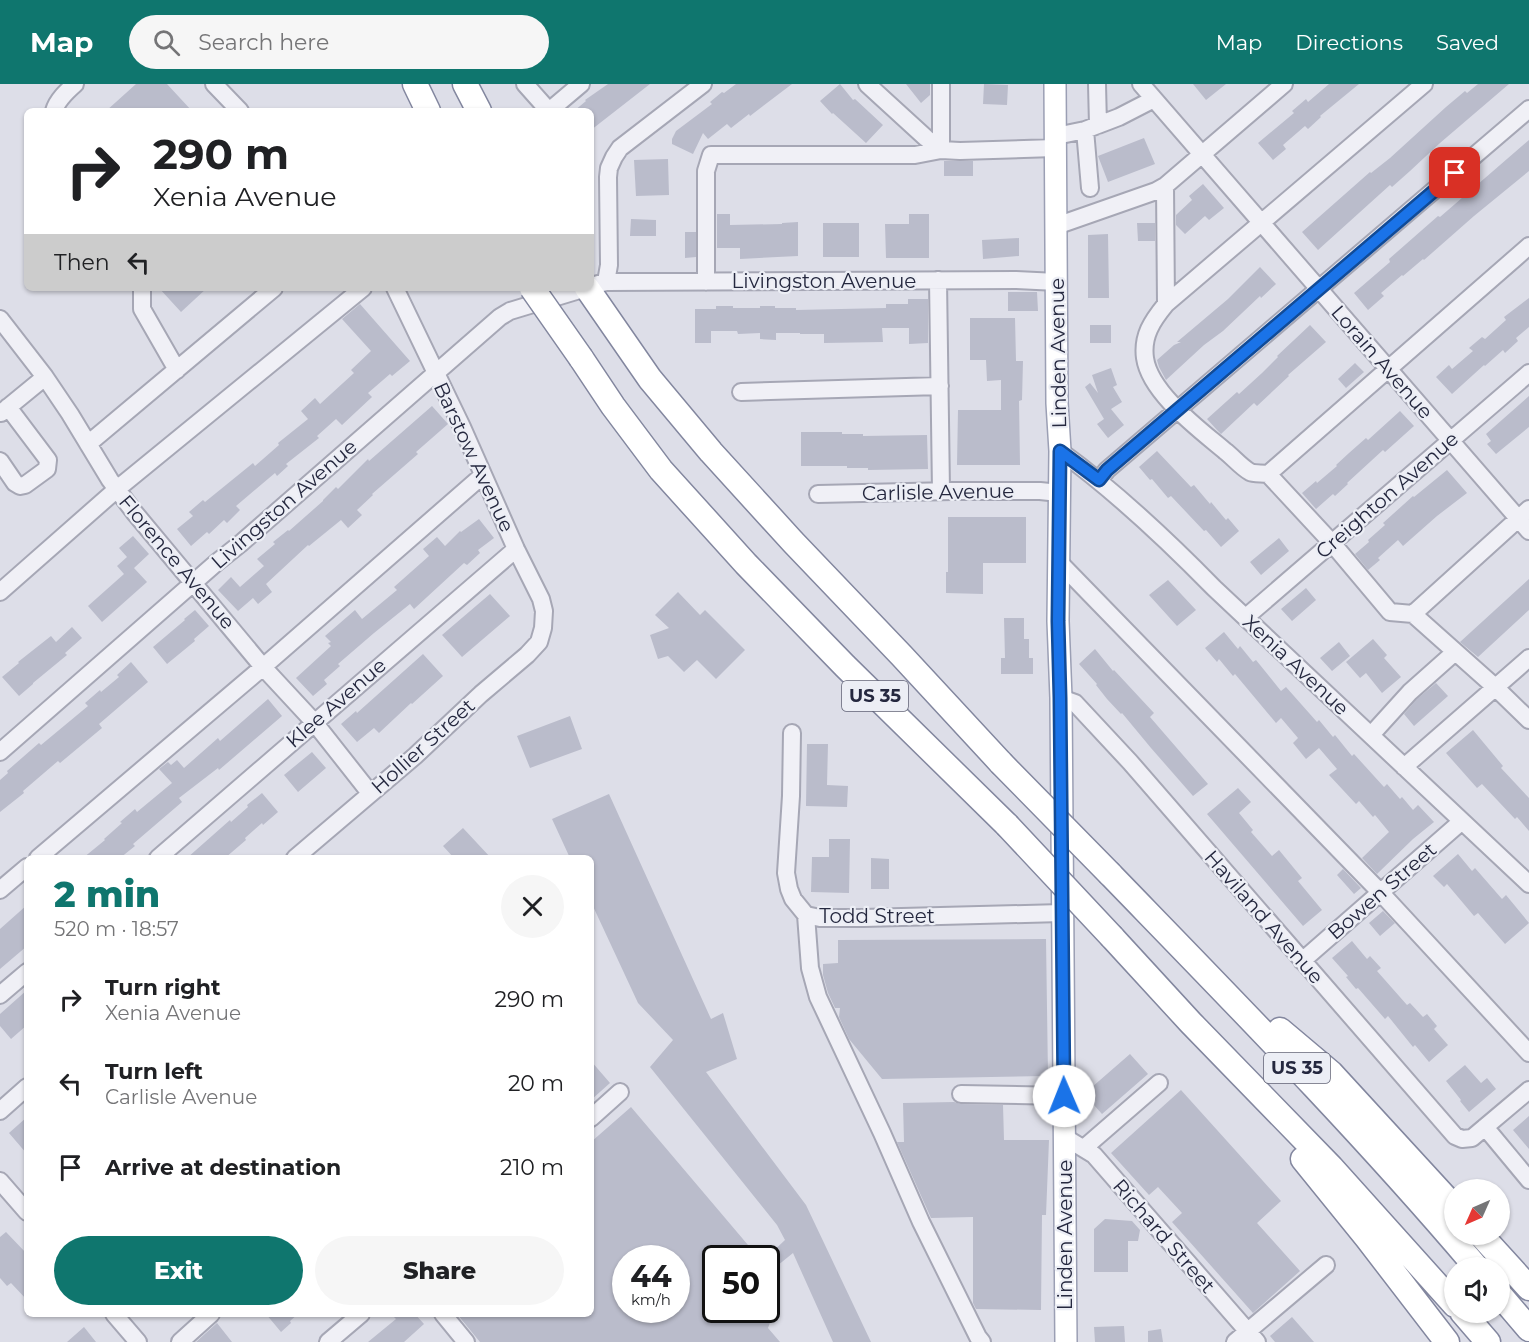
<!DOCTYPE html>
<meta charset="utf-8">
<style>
:root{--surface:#fff;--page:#f6f6f6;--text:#202124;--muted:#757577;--accent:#0f766e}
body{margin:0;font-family:Montserrat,sans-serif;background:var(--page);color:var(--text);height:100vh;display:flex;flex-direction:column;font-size:22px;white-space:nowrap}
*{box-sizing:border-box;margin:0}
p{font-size:20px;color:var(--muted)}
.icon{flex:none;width:33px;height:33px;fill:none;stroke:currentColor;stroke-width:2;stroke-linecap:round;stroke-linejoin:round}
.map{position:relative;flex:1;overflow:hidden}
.panel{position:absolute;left:24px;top:771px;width:570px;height:462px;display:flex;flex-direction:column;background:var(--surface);border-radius:9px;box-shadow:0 2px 4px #0004}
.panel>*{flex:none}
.top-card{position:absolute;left:24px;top:24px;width:570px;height:183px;border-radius:9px;box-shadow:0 2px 4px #0004;background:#fff;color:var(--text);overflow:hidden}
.needle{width:39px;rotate:225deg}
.tools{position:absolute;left:1444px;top:1095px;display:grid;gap:12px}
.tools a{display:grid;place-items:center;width:66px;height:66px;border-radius:50%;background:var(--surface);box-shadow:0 2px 4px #0004;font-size:30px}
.speed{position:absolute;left:612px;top:1161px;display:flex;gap:12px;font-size:30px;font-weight:700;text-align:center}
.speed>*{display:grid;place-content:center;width:78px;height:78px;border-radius:50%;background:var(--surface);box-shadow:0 2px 4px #0004;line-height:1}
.speed small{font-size:15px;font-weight:400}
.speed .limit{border:3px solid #111;border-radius:9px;background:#fff;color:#111}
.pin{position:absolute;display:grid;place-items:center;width:51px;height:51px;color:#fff;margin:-26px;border-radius:12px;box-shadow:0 3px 9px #0006}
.me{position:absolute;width:66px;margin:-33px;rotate:359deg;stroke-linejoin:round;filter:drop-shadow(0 0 4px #0008)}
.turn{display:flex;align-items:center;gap:21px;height:126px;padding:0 30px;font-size:27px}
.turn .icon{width:78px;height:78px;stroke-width:2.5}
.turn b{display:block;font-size:42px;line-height:51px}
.then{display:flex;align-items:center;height:57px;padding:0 30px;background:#0003;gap:12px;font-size:22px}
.round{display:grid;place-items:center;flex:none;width:63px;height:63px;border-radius:32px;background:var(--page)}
.overview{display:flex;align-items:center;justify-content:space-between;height:102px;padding:0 30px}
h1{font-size:36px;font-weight:800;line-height:45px;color:var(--accent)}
.cta{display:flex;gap:12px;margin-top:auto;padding:12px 30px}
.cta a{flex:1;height:69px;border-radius:36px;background:var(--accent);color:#fff;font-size:24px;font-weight:800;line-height:69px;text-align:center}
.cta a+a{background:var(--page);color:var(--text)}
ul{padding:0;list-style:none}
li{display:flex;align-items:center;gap:18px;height:84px;padding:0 30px}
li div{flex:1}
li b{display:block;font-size:22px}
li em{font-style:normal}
header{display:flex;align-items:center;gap:36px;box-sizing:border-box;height:84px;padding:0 30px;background:var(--accent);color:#fff}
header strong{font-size:28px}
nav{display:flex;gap:33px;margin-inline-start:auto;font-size:21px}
.search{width:420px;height:54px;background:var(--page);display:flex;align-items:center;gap:15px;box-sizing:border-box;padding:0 21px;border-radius:33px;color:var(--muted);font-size:22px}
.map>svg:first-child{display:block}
</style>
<header>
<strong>Map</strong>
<div class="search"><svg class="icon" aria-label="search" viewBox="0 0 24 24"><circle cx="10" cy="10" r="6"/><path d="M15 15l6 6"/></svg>Search here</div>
<nav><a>Map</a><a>Directions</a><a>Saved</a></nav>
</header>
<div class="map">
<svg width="1529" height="1258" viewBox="0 0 1529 1258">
<rect width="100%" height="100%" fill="#dddee8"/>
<path fill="#babccb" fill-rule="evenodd" d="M136 0H167L192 27H106Z
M608 0H650L591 46V27H574L586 17 585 16Z
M736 0H792L750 32 749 30 731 44 727 40 708 55 703 49 693 70 672 60V55L676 47 712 20 710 18 722 8 724 9Z
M840 0 853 16 855 15 883 41 866 59 833 29 832 30 820 17Z
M906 0H930V11L921 19Z
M984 0 1008 1 1007 21 983 20Z
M1193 0H1226L1206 16Z
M1329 0H1359L1320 32 1321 33 1308 45 1305 42 1283 61 1286 65 1273 76 1258 59 1294 29 1292 27 1306 15 1308 18Z
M1478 0H1509L1440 59 1410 87 1392 103 1390 101 1318 166 1302 148 1370 88 1371 89 1390 74 1446 23 1465 7 1467 9Z
M1144 54 1155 80 1108 98 1098 72Z
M1529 56V87L1474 132 1424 176 1423 175 1403 192 1402 191 1381 209 1384 212 1368 226 1354 209 1390 178 1389 175 1438 132 1440 133Z
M668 75 669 111 636 112 634 76Z
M944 77H973V92H944Z
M1203 100 1224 124 1209 136 1205 132 1185 150 1176 141V131L1192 116 1189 112Z
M717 130H730V141L782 140V139L798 138V172L740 175V164H717Z
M909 130H929V174H886L885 140H909Z
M631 135 656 136V152H630Z
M823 139H859V173H823Z
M1137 139H1155V157H1138Z
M685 148H696V173L685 174Z
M1108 150 1109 214H1088V151Z
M1019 154V172L983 175 982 156Z
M1260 183 1276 200 1261 214 1260 212 1223 247 1204 261 1166 296 1159 283 1157 276 1174 261 1181 258H1177L1228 215Z
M159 204H207L181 228Z
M1008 208H1037L1038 227H1008Z
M1529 214V243L1516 254 1518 257 1505 269 1503 266 1485 282 1484 281 1452 310 1436 293 1449 281 1452 285 1473 267 1469 264 1482 253 1485 255 1506 236 1504 233Z
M908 215H928V259L909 260V244H882L883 258 824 259V250H800V249H776V256L760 255V249L738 250 737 247H711V259H695V225H716V222H733V224H760V222H775V224H796V226L886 224V220H908Z
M360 220 410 277 392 292 390 290 368 309 372 313 342 341 336 335 317 352 319 354 286 380 288 382 277 392 275 389 236 422 240 426 227 439 224 436 209 450 207 448 191 462 177 445 193 432 189 428 203 416 205 418 253 379 255 382 279 361 278 359 308 335 301 327 315 314 320 320 354 289 351 286 371 267 342 235Z
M970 234H1015L1016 277H1023L1022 316 1019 317 1020 381H957L958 326H1001V296L987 297 986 276H970Z
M1090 241H1111V259H1090Z
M1310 241 1326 258 1288 291 1289 292 1257 322 1254 319 1221 350 1217 346 1207 335 1237 308 1239 310 1262 289 1278 273 1277 272Z
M1355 279 1364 288 1346 304 1338 295Z
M1111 284 1117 301 1113 303 1122 318 1111 325 1124 341 1108 354 1097 340 1104 335 1085 303 1090 299 1098 309 1092 291Z
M1529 312V343L1496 370 1487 360 1491 357 1486 350Z
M432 322 448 340 416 368 418 370 372 410 373 411 357 426 362 431 348 444 341 436 309 462 308 461 266 500 272 508 258 520 253 514 238 527 218 506 231 493 240 503 264 482 257 475 275 460 273 458 288 446 289 447 323 417V416L336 403 338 405 368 375 369 377Z
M1400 327 1414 342 1385 368 1383 366 1347 399 1348 400 1335 412 1333 410 1316 425 1302 409 1316 397 1317 399 1337 382 1336 381 1349 369 1366 354 1368 356Z
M801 348H842V350H863V352L927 351 928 385 868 386V384H847V382H801Z
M1157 367 1191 403 1194 401 1210 420 1211 418 1226 436 1228 434 1239 447 1221 463 1206 446 1204 447 1171 412 1168 414 1152 395 1150 396 1139 383Z
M1447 386 1467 409 1437 432 1403 462 1398 456 1378 474 1380 476 1368 486 1355 470 1369 458 1368 456 1385 441 1383 439 1413 412 1414 413Z
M948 433H1026V479H983V510L946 509V488H948Z
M479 435 494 454 478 466 480 469 467 481 464 479 414 525 410 520 374 549 338 580 340 582 324 596 327 600 313 612 296 594 331 562 328 559 331 558 325 552 355 526 362 535 397 506 394 503 429 472 423 465 437 453 445 462 460 447 461 448Z
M133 452 149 470 134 484 147 498 102 538 88 522 124 490 117 482 127 473 119 464Z
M1279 454 1289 467 1261 491 1250 478Z
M1529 495V526L1478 573 1460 558Z
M1168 496 1196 526 1177 542 1149 511Z
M1306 504 1316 516 1292 537 1281 525Z
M678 508 700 531 705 526 745 566 716 595 697 576 684 588 668 572 658 575 650 551 669 544 655 531Z
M490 510 510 532 462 573 442 551Z
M195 526 209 542 194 555 195 557 167 580 153 563 185 536 184 535Z
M1004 534H1024V555H1029V574H1033V590H1001V574H1005Z
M72 543 82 554 65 569 67 571 33 599V600L19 612 2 593 19 579 18 578 51 552 56 558Z
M1224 548 1238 565 1240 562 1253 578 1256 576 1281 607 1286 603 1317 638 1319 636 1333 653 1335 651 1352 672 1354 670 1384 703 1387 700 1400 715 1402 713 1413 726 1418 721 1434 738 1413 755 1377 790 1362 774 1389 748 1375 731 1373 733 1359 717 1356 720 1329 691 1337 685 1319 664 1306 675 1293 659 1298 654 1281 634 1276 639 1235 590 1233 592 1219 575 1217 578 1205 564Z
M1373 555 1387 571 1384 574 1401 593 1382 609 1366 589 1360 594 1346 578Z
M1339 558 1350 572 1332 587 1320 574Z
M1095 565 1113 587 1114 586 1154 629 1150 633 1208 700 1193 712 1151 664 1122 629 1121 630 1107 615 1096 601 1097 600 1079 580Z
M423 570 443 592 412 620 411 619 379 649 374 644 357 658 341 640 356 627 357 629Z
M131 578 148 598 99 640 102 644 60 679 58 677 23 707 24 709 0 728V696L8 689 7 687 39 659 41 661 88 622 85 619 100 606 101 608 119 593 117 591Z
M1436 599 1448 612 1414 642 1404 630 1417 615Z
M268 615 282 632 219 686 218 684 179 714 182 718 133 760 135 762 120 774H83L105 756 104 755 122 739 120 738 135 725 137 728 172 699 159 685 168 678 171 681 177 676 184 684 218 654 220 657Z
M570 632 582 665 530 684 517 652Z
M1473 646 1503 682 1501 684 1529 714V747L1517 733 1515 735 1482 700 1477 704 1446 669Z
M807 660H828L827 701 848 702 847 723 806 722Z
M312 668 326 684 298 708 284 691Z
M1238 704 1251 718 1239 729 1253 746 1251 748 1272 772 1279 766 1302 794 1298 797 1322 826 1303 842 1207 730Z
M262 709 278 728 263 741 262 739 245 754 246 756 225 774H187L230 736 231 738 248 723 247 721Z
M609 710 711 935 723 929 737 975 706 988 806 1121 871 1258H833L793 1169 772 1186 780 1211 768 1244 780 1258H480L457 1230H591V1058L631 1023 759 1174H716V1226H766V1174L785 1156 777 1141 650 983 673 956 638 919 591 818V774H570L552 735ZM626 1174H676V1226H626Z
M463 744 491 774H454L443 762Z
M829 755H850L849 809 811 808 812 773H829Z
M1458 770 1472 787 1475 784 1502 815 1506 811 1529 839 1505 860 1478 829 1474 832 1447 800 1444 803 1433 792Z
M871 774 889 775V805H871Z
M1343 785 1361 804 1354 810 1337 791Z
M27 821V862L0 885V845Z
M1383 827 1395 839 1380 852 1369 839Z
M1046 855 1048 992 882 995 849 955 839 933 840 924H835L828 909 823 891V880L838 879V856Z
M1352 857 1367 875 1370 872 1381 884 1377 887 1407 921 1410 919 1423 933 1427 930 1437 942 1434 945 1448 961 1429 978 1415 961 1413 963 1388 932 1385 935 1358 904 1356 905 1346 893 1348 892 1332 874Z
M27 906V941L11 955 0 942V930Z
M1130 970 1148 990 1102 1030 1084 1010Z
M591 977 610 999 591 1016Z
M1465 981 1481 999 1487 994 1496 1005 1469 1028 1460 1017 1461 1016 1446 997Z
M1181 1006 1281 1117 1257 1139 1300 1187 1253 1229 1172 1138 1182 1129 1158 1103 1149 1111 1111 1069Z
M954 1018 961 1020 1003 1021 1004 1056H1049L1046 1131H1042L1041 1226 976 1225 973 1219V1133L931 1134 897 1058H904L903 1019Z
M1529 1032V1065L1513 1046Z
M27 1033V1070L9 1049Z
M1105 1135 1132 1137 1140 1146 1138 1157H1128V1188H1094V1145Z
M6 1148 27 1170V1216L11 1199 7 1202 0 1194V1153Z
M266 1230H298L290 1237 291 1239 281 1248Z
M391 1230H415L424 1240 404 1258H368L396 1235Z
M1292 1233 1314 1258H1275L1270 1252Z
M217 1239 232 1258H196Z
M1124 1242 1125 1258H1095L1094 1243Z
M84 1243 96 1258H67Z
M1161 1245 1163 1258H1148V1247Z"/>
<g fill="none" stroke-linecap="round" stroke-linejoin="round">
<g stroke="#a6a7b5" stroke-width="20">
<path id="minor" d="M214 0 240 27
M525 0 549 27
M867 0 926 54 941 66 960 67 1055 64
M1097 0 1098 41
M1141 0 1529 447
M1424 0 1166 220C1152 237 1142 252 1145 274 1150 309 1199 345 1225 367 1233 373 1241 383 1250 388 1254 390 1262 389 1268 390L1332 459 1390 528 1413 530 1495 603 1529 636
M54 27C57 16 67 7 75 0
M549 27 581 0
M1085 46 1090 104
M1056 52 1085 46 1119 33 1154 15
M1165 102 1166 220
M1056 142 1156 107 1165 102 1284 0
M938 196 941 407
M606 198 609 181 608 93 609 84 614 73 620 64 703 0
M706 198V87L711 71H915L941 66V0
M591 202 606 198 1016 196 1057 198
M142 204V225L177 286
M0 235 45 293 70 330 110 396 134 428 263 583 314 638 370 709
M741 308 940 302
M1 329 45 293
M88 360 274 204
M1060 367C1115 407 1166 455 1214 504L1529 800
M0 377 15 399 20 402 25 401 47 385 48 376 8 323
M1268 390 1529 162
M1099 396 1107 386 1529 25
M818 410 952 407H1040L1059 409
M1059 478 1381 809 1529 969
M0 508 117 405 363 204
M1413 530 1529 425
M1246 533 1529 289
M1061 614 1075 619 1130 678 1455 1052 1462 1055 1472 1054 1529 1006
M792 649 791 712 786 789 789 805 793 815 806 831 820 834H863L1062 829
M1371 651 1410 608 1455 568
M0 668 216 479 240 460 500 233 510 227 586 204
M1404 683 1529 574
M38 774 263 583 483 391
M158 774 516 465
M295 774 415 672 481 610 527 571 539 558 543 544 544 527 541 515 516 465 462 343 395 204
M0 806 27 783
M806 831 810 884 818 913 882 1049 921 1138 978 1253 982 1258
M1302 877 1462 737
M0 911 27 888
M961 1010 1064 1012
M0 1027 27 1003
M591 1034 620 1008
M1485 1043 1529 1096
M1065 1055 1071 1057 1094 1071 1257 1258
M1084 1064 1159 999
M0 1097 27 1128
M114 1230 138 1258
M443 1230 466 1258
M180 1258 211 1230
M328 1258 361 1230
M1235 1258 1326 1181"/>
</g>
<g stroke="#9b9fb4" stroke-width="24">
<path id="major" d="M1055 0 1057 319 1060 367 1058 537 1061 614 1066 1258"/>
</g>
<g stroke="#83879f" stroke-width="27">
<path id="highway" d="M415 0 428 27
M465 0 479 27
M587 204 650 295 711 368 793 458 902 572 1001 679
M581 274 613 322 661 386 746 480 845 582 1007 741
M1110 790C1235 919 1361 1047 1477 1184
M1112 853 1191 939 1331 1083 1455 1221
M1280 946 1331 989 1455 1124
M1303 1075 1367 1154 1447 1258
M1480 1150 1529 1204
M1500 1211 1529 1245
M1462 1228 1488 1258"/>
</g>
<use href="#minor" stroke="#f0f0f6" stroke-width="16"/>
<use href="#major" stroke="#fff" stroke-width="21"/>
<use href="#highway" stroke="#fff" stroke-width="24"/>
<g stroke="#83879f" stroke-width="27" stroke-linecap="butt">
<path id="highway-bridge" d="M532 204 581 274
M1001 679 1110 790
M1007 741 1112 853"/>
</g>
<use href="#highway-bridge" stroke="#fff" stroke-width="24"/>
</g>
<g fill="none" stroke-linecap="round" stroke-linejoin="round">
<g stroke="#114b97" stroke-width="15">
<path id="route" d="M1064 1012 1060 614 1058 537 1060 367 1099 396 1107 386 1455 89"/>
</g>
<use href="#route" stroke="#1a73e8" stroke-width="10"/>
</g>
<g text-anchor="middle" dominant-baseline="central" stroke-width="4.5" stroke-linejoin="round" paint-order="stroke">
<g fill="#eceef5" stroke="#616376" stroke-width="1.5">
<rect x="842" y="597" width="66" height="30" rx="4.5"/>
<rect x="1264" y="969" width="66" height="30" rx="4.5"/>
</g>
<g font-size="18" font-weight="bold" fill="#25283f">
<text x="875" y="612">US 35</text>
<text x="1297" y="984">US 35</text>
</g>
<g font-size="20" fill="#25283f" stroke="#eceef5">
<text x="824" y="197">Livingston Avenue</text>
<text transform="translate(1058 269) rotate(-91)">Linden Avenue</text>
<text transform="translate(1382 278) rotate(49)">Lorain Avenue</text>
<text transform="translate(474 373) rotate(65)">Barstow Avenue</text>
<text transform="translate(938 408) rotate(-1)">Carlisle Avenue</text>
<text transform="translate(1387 411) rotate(-41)">Creighton Avenue</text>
<text transform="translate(284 420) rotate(-41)">Livingston Avenue</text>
<text transform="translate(177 478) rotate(50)">Florence Avenue</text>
<text transform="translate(1296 581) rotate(43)">Xenia Avenue</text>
<text transform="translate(336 619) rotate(-41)">Klee Avenue</text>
<text transform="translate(423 662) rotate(-42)">Hollier Street</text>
<text transform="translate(1382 807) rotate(-41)">Bowen Street</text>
<text x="877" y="832">Todd Street</text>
<text transform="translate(1264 833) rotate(49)">Haviland Avenue</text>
<text transform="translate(1065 1151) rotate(-90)">Linden Avenue</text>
<text transform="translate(1164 1152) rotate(49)">Richard Street</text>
</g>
</g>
</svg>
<div class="tools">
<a><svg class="needle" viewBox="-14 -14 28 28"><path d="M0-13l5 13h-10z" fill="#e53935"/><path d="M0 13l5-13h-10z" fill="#757577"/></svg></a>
<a><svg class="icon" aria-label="sound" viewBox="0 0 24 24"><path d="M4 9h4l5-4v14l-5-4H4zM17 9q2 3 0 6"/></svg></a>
</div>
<div class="speed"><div>44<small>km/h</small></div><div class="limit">50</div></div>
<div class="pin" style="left:1455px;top:89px;background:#d93025"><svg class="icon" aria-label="arrive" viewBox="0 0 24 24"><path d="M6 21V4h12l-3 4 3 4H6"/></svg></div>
<svg class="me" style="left:1064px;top:1012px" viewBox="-20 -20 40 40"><circle r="19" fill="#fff"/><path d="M0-13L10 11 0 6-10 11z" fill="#1a73e8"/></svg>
<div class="top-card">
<div class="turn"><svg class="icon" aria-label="right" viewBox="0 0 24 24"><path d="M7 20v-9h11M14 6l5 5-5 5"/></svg><div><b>290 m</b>Xenia Avenue</div></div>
<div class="then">Then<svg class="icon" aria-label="left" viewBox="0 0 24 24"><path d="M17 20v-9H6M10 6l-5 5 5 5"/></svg></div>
</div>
<section class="panel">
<div class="overview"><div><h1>2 min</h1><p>520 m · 18:57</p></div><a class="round"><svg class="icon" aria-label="close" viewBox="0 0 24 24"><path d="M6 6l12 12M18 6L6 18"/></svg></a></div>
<ul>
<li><svg class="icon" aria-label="right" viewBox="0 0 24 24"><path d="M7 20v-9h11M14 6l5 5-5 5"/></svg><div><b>Turn right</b><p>Xenia Avenue</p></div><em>290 m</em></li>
<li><svg class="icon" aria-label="left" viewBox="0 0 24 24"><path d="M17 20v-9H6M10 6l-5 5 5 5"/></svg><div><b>Turn left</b><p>Carlisle Avenue</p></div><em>20 m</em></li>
<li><svg class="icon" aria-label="arrive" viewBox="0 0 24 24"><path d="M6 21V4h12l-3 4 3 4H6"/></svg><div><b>Arrive at destination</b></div><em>210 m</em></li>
</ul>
<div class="cta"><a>Exit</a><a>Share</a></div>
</section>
</div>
